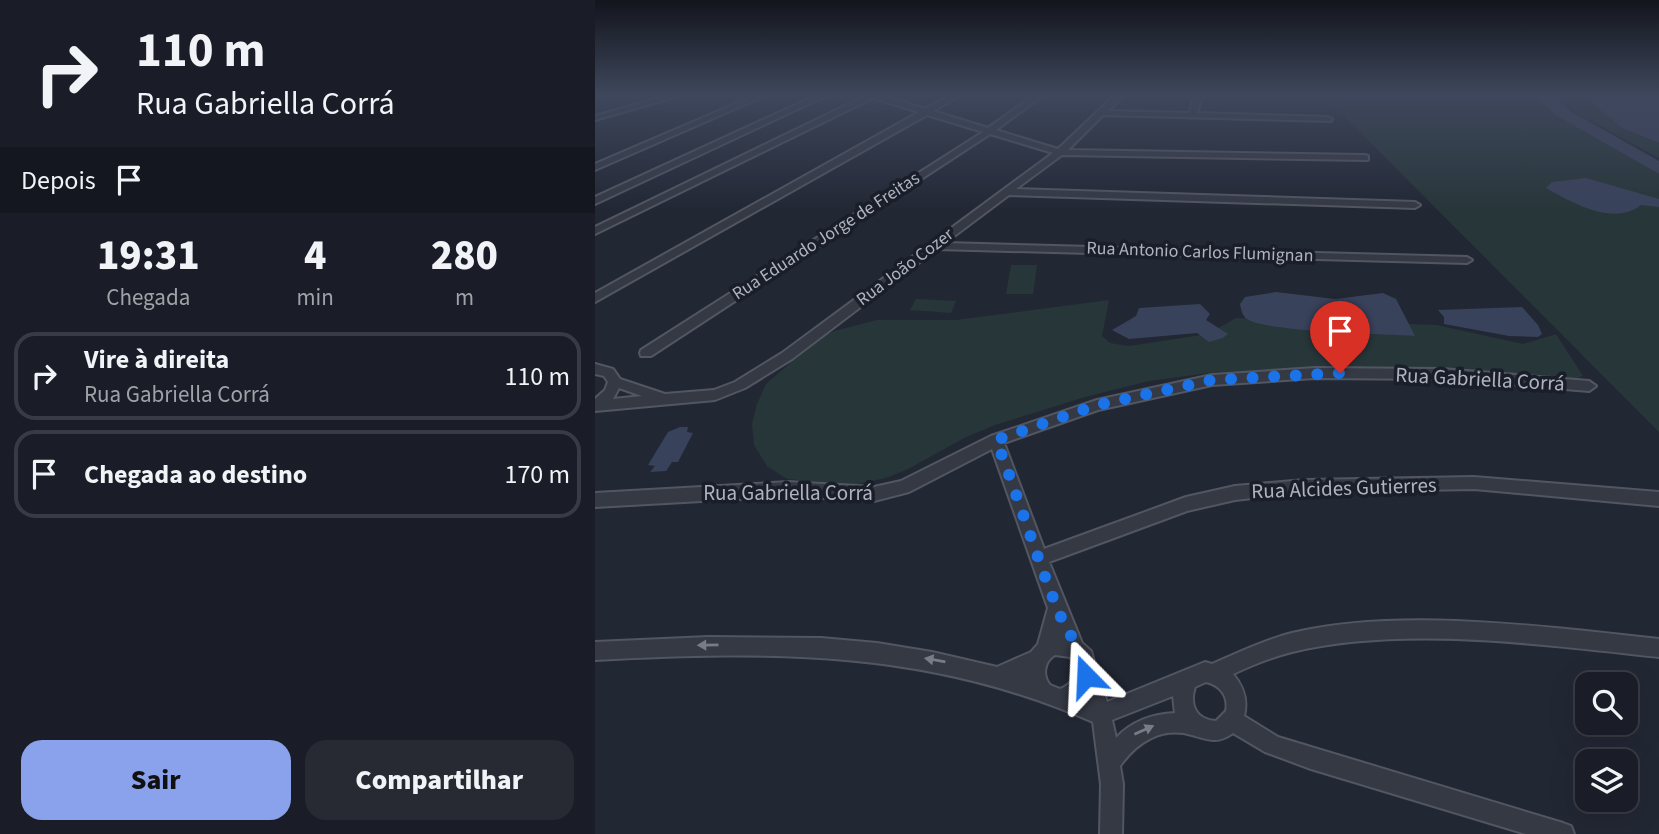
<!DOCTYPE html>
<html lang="pt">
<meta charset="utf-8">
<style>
:root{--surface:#1a1d27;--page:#272a33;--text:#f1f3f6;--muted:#9fa2a7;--line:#383b44;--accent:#8aa2eb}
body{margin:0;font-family:"Source Sans 3",sans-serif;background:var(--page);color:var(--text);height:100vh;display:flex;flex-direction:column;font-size:26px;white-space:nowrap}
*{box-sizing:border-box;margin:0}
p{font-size:23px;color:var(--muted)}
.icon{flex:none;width:38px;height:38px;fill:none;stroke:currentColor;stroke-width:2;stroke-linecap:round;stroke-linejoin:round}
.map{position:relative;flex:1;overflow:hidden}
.side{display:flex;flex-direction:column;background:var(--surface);width:595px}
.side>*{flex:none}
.hud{background:#1a1d27;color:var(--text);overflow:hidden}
.buttons{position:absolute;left:980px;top:672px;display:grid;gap:14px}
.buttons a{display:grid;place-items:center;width:63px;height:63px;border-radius:14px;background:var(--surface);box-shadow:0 7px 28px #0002,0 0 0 2px var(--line);font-size:35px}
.pin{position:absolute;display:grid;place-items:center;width:60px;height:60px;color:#fff;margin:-72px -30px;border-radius:50% 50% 50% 0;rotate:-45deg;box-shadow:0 0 7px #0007}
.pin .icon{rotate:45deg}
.me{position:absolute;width:77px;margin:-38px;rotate:339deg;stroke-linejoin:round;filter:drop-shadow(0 0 5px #0008)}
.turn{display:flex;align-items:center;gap:24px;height:147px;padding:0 21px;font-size:32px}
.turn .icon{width:91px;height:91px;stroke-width:2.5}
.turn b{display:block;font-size:49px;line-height:60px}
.then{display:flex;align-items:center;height:66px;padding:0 21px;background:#0003;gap:14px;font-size:26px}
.eta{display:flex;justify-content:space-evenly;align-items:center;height:119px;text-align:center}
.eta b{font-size:42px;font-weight:800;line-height:49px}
.action{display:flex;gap:14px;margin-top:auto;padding:14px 21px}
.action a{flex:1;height:80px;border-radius:21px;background:var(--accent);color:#111;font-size:28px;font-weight:800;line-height:80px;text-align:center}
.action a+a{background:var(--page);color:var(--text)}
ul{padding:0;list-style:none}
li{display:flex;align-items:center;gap:21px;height:88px;margin:0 14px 10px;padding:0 7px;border:4px solid var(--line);border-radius:21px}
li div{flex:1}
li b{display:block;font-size:26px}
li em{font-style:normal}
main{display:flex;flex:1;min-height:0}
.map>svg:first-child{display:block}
</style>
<main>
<section class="side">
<div class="hud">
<div class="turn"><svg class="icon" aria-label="right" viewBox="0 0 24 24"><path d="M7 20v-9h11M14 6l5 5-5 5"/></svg><div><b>110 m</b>Rua Gabriella Corrá</div></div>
<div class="then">Depois<svg class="icon" aria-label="arrive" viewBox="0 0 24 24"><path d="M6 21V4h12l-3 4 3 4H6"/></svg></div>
</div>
<div class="eta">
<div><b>19:31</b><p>Chegada</p></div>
<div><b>4</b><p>min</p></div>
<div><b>280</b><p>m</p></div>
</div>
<ul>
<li><svg class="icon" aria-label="right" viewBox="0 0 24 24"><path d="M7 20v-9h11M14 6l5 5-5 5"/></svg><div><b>Vire à direita</b><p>Rua Gabriella Corrá</p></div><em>110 m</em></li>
<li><svg class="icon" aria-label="arrive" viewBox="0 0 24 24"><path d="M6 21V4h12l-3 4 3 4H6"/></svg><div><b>Chegada ao destino</b></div><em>170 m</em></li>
</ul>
<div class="action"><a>Sair</a><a>Compartilhar</a></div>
</section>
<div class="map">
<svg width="1064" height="834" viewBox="0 0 1064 834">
<rect width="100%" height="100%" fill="#222734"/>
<path fill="#273639" d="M724 94H939L960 115 1064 174V432L737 104Z
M962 94H987L1027 128 1064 143V158L978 111Z
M416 265H442L438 294H411Z
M321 299 361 301 356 313 315 310Z
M514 300 507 336 515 343 534 346 613 334 641 318 842 325 928 344 961 334 988 376 978 380 860 369 793 367 622 372 554 381 490 397 400 425 371 437 313 469 291 478 258 485 192 479 172 466 159 445 157 424 162 404 171 384 223 339 239 331 282 320H361Z"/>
<path fill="#39425b" d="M939 94H958L975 111 1064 161V174L960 115Z
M987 94H1064V143L1027 128Z
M991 178 1064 199V207L1046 205C1018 227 976 202 951 188L957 182Z
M681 292 740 299 788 293 801 299 820 336C791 334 671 332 652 319 647 316 646 309 645 304L650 297Z
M605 304 615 314 611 320 633 334 628 338 614 342 602 333 534 339 517 330 541 316 544 308Z
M927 307 943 325 947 334 943 337 914 336 849 324V317L843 310Z
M85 427H93L92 432 98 433 83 462H77L71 471 55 472 60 466 53 465 73 432Z"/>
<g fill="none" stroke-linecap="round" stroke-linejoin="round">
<g stroke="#525662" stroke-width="4">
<path id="minor" d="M78 94H91L0 120V116Z
M163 94H174L0 170V164Z
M224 94H235L0 204V197Z
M267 94H285L330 109 357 94H367L338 111 393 128 441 94H450L401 130 463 149 521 94H530L513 111 594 113 600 94H608L602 113 733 117 737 119 736 121 508 115 473 150 770 155 773 156V160L467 155 421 189 820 202 825 205 820 208 414 195 350 243 872 257 877 260 872 263 342 249 197 359 150 388 120 400 0 411V399L10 390 13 382 9 376 0 374V364L18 369 25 379 70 394 119 390 140 382 187 353 458 153 395 134 56 356H46L45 353 46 350 388 132 332 115 0 302V293L324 112 278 98 0 234V227L270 96ZM24 388 47 396 18 399Z
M720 368 847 369 994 381 1001 386 994 391 847 379 720 378 617 385 503 410 409 443 449 549 591 497 640 486 710 480 879 477 1064 492V506L879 489 710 492 640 500 592 511 454 562 487 643 496 651 498 658 512 702 610 662 617 664C643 653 669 640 697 633 807 607 951 627 1064 639V657C951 645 809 625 697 652 677 657 657 665 638 674 649 687 653 700 649 716L683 737 968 823 976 826 979 834H931L716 769 670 752 638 733C623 744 614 740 597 735 567 726 542 742 525 766L528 784 527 834H505L506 784 498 722C332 649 178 651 0 660V642L113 637 226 638 282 643 337 652 402 667 436 652 443 644 453 608 397 449 314 492 279 501 194 496 0 507V493L194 482 279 487 306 481 396 436 502 400 617 375ZM460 655 475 657C487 669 480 683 465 689L455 685C447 676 449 661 460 655ZM611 682C625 685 634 696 631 711L621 721C601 720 594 705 600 687ZM578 696 580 713C557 714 537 721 521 738L517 720Z"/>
</g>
<use href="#minor" fill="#353944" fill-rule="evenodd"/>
</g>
<defs><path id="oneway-solid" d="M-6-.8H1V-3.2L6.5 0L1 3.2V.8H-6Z" transform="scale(1.75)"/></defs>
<g fill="#787c89">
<use href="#oneway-solid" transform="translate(113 645) rotate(179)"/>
<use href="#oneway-solid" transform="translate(340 660) rotate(-170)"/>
<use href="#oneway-solid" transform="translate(549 730) rotate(-24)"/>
</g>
<linearGradient id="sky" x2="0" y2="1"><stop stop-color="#13151d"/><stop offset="0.45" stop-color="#3e475c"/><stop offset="1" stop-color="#3e475c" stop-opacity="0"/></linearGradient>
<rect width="1064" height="211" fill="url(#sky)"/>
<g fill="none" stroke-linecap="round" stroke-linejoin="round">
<path stroke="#1a73e8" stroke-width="12" stroke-dasharray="0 21.6" d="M491 676C491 656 470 629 462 608 440 553 423 496 401 440L502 405 617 380 745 373"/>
</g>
<g text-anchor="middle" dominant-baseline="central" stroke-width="7" stroke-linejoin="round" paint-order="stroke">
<g font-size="18" fill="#afb3c1" stroke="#1a1e29">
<text transform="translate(231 236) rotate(-33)">Rua Eduardo Jorge de Freitas</text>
<text transform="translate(605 252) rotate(2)">Rua Antonio Carlos Flumignan</text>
<text transform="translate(310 267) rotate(-37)">Rua João Cozer</text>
</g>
<g font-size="21" fill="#afb3c1" stroke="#1a1e29">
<text transform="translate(885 379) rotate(3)">Rua Gabriella Corrá</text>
<text transform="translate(749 488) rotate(-2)">Rua Alcides Gutierres</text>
<text x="193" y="493">Rua Gabriella Corrá</text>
</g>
</g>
</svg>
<div class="buttons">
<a><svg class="icon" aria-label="search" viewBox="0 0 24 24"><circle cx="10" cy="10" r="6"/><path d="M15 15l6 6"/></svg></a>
<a><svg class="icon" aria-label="layers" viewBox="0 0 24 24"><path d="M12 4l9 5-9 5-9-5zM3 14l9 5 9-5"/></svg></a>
</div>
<div class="pin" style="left:745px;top:373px;background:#d93025"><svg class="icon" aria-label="arrive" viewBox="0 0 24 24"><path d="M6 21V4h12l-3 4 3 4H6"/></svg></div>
<svg class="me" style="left:491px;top:676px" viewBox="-20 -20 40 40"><path d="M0-17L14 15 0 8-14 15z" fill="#1a73e8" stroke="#fff" stroke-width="4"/></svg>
</div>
</main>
